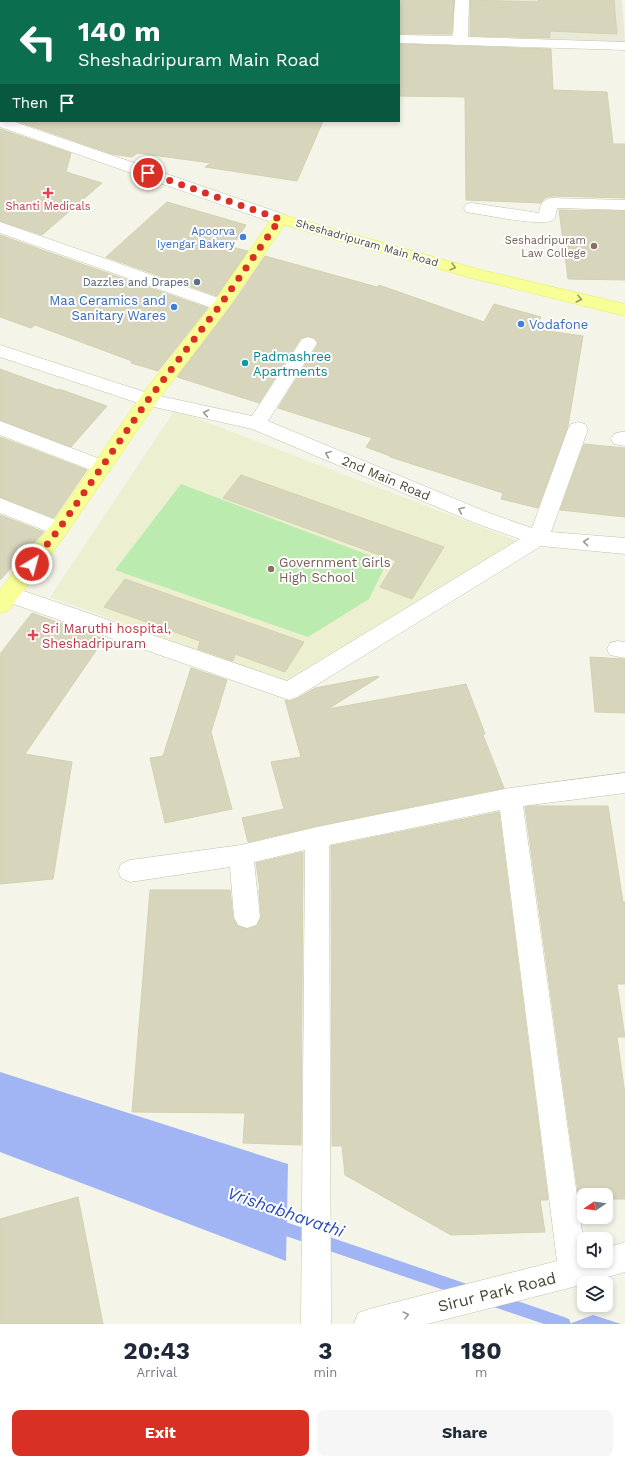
<!DOCTYPE html>
<style>
:root{--surface:#fff;--page:#f6f6f7;--text:#1f2937;--muted:#747a83;--accent:#d93025}
body{margin:0;font-family:"Work Sans",sans-serif;background:var(--page);color:var(--text);height:100vh;display:flex;flex-direction:column;font-size:15px;white-space:nowrap}
*{box-sizing:border-box;margin:0}
p{font-size:13px;color:var(--muted)}
.icon{flex:none;width:22px;height:22px;fill:none;stroke:currentColor;stroke-width:2;stroke-linecap:round;stroke-linejoin:round}
.map{position:relative;height:1324px;overflow:hidden}
.sheet{display:flex;flex-direction:column;background:var(--surface);flex:1}
.sheet>*{flex:none}
.banner{position:absolute;left:0px;top:0px;width:400px;height:122px;box-shadow:0 2px 6px #0003;background:#0b6e4f;color:#fff;overflow:hidden}
.needle{width:26px;rotate:257deg}
.fabs{position:absolute;left:577px;top:1188px;display:grid;gap:8px}
.fabs a{display:grid;place-items:center;width:36px;height:36px;border-radius:8px;background:var(--surface);box-shadow:0 2px 6px #0003;font-size:20px}
.pin{position:absolute;display:grid;place-items:center;width:34px;height:34px;color:#fff;margin:-17px;border:2px solid #fff;border-radius:50%;box-shadow:0 1px 4px #0007}
.me{position:absolute;width:44px;margin:-22px;rotate:37deg;stroke-linejoin:round;filter:drop-shadow(0 0 3px #0008)}
.turn{display:flex;align-items:center;gap:14px;height:84px;padding:0 12px;font-size:18px}
.turn .icon{width:52px;height:52px;stroke-width:2.5}
.turn b{display:block;font-size:28px;line-height:34px}
.then{display:flex;align-items:center;height:38px;padding:0 12px;background:#0003;gap:8px;font-size:15px}
.eta{display:flex;justify-content:space-evenly;align-items:center;height:68px;text-align:center}
.eta b{font-size:24px;font-weight:700;line-height:28px}
.button{display:flex;gap:8px;margin-top:auto;padding:8px 12px}
.button a{flex:1;height:46px;border-radius:8px;background:var(--accent);color:#fff;font-size:16px;font-weight:700;line-height:46px;text-align:center}
.button a+a{background:var(--page);color:var(--text)}
.map>svg:first-child{display:block}
</style>
<div class="map">
<svg width="625" height="1324" viewBox="0 0 625 1324">
<rect width="100%" height="100%" fill="#f4f5e8"/>
<path fill="#e8e9d6" d="M471 0H622L625 42 470 35Z"/>
<path fill="#edefd1" d="M175 410 518 541 287 682 50 597Z"/>
<path fill="#bbebaf" d="M181 484 387 562 369 599 308 637 115 570Z"/>
<path fill="#a1b5f5" d="M0 1072 288 1164 286 1261 0 1152Z
M593 1315 621 1324H569Z"/>
<g fill="none" stroke-linecap="round" stroke-linejoin="round">
<path fill="#a1b5f5" fill-rule="evenodd" d="M274 1218 467 1284 472 1286 474 1291 472 1296 467 1298 274 1232 269 1230 267 1225 269 1220Z
M494 1293 564 1317 569 1319 571 1324H544L494 1307 489 1305 487 1300 489 1295Z"/>
</g>
<path fill="#d7d6bd" stroke="#d3d1af" d="M399 0H454L452 34H399Z
M470 0 538 2V0H614L617 34 550 31V38L470 36Z
M399 44 551 49 553 90 607 92 613 144H625V198L552 196 545 198 541 203 466 200 465 97 399 96Z
M17 121H323L297 181 205 167 211 163 137 153 132 157 112 154Z
M0 129 71 153 66 172 102 183 42 235 0 221Z
M167 202 246 225 232 247 248 251 217 296 106 257Z
M559 210 625 211V280L568 279Z
M0 235 93 268 208 308 158 371 131 363 132 361 35 325 31 328 0 317Z
M265 256 377 287 379 285 484 322 494 304 541 317 534 329 583 336 568 426 538 508 501 499 503 493 390 457V456L366 447 372 438 278 408 318 344 314 338 308 336 301 338 259 403 177 377 231 306Z
M0 369 58 390 59 389 107 406 71 447 0 420Z
M0 437 87 470 54 518 0 497Z
M584 444 625 448V517L560 510Z
M241 475 444 547 412 599 380 587 396 561 223 498Z
M0 515 44 532 0 580Z
M125 579 304 642 285 672 235 654 233 661 198 649 200 641 104 607Z
M32 613 104 639 25 754 72 762 53 879 0 884V654Z
M590 657 625 659V713L595 712Z
M191 668 227 680 211 732 232 809 165 823 150 758 163 756Z
M378 676 379 677 328 709 466 684 485 734 483 735 504 788 317 826 248 842 242 818 284 809 271 762 301 757 285 700 290 701 298 698 315 688Z
M531 806H608L623 902H625V984H617L625 1037H617L625 1094V1199H606V1195H584V1200H579L525 807Z
M499 812 548 1200H540L545 1232 451 1235 345 1175 342 1146H332L331 846Z
M303 852 301 1145 243 1143 245 1113 132 1112 150 890H230L233 918 238 926 247 929 257 926 261 917 259 890H260L256 863Z
M78 1197 103 1324H0V1219Z"/>
<g fill="none" stroke-linecap="round" stroke-linejoin="round">
<g stroke="#c1c1aa" stroke-width="1">
<path id="minor" d="M294 0H308V1H294Z
M455 0H469L468 37 625 42V50L399 43V35L453 36Z
M0 32H1V40H0Z
M0 66H1V76H0Z
M0 117 1 121H12L286 215 288 219 286 223 280 224 274 223 0 127Z
M552 198 625 200V210L557 208C556 212 556 217 553 220 542 227 487 215 472 213L466 212 464 208 466 204 472 203 539 213C541 203 542 200 552 198Z
M0 222 227 301 230 305 227 309 221 311 215 309 0 233Z
M308 337 314 339 317 343 268 421 489 513 532 528 568 429 571 424 578 422 585 424 588 429 551 532 625 538V554L541 546 297 697 289 700 2 600 0 591 2 588 9 586 287 681 520 539 475 523 252 429 141 404 0 357V345L151 394 252 416 302 339Z
M0 421 108 462 111 467 108 472 101 474 0 435Z
M621 432H625V446L614 444 611 439 614 434Z
M0 498 66 524 69 529 66 534 59 536 0 513Z
M618 641 625 642V658L610 655 607 649 610 643Z
M625 773V793L523 806 584 1246V1261H606V1248L625 1242V1272L573 1287 427 1324H354L358 1313 369 1309 557 1261 500 810 329 845 331 1324H301L305 850 254 862 260 917 256 925 247 928 238 925 234 917 230 867 130 882 121 878 118 871 121 864 130 860 241 845 317 827 510 788Z"/>
</g>
<g stroke="#e4eb60" stroke-width="1">
<path id="major" d="M280 214 481 270 625 304V316L471 278 284 225 227 309 155 404 66 534 8 611 0 613V590L52 524 141 396 215 301 274 215Z"/>
</g>
<use href="#minor" fill="#fff" fill-rule="evenodd"/>
<use href="#major" fill="#f8ff97" fill-rule="evenodd"/>
</g>
<defs><path id="oneway-chevron" d="M-2-3.5L2.5 0L-2 3.5" fill="none" stroke-width="1.6" stroke-linecap="round" stroke-linejoin="round"/></defs>
<g stroke="#989a62">
<use href="#oneway-chevron" transform="translate(453 267) rotate(16)"/>
<use href="#oneway-chevron" transform="translate(579 299) rotate(14)"/>
</g>
<g stroke="#9b9a90">
<use href="#oneway-chevron" transform="translate(206 413) rotate(-168)"/>
<use href="#oneway-chevron" transform="translate(328 454) rotate(-157)"/>
<use href="#oneway-chevron" transform="translate(461 510) rotate(-157)"/>
<use href="#oneway-chevron" transform="translate(586 542) rotate(-175)"/>
<use href="#oneway-chevron" transform="translate(406 1315) rotate(-14)"/>
</g>
<g fill="none" stroke-linecap="round" stroke-linejoin="round">
<path stroke="#d93025" stroke-width="7" stroke-dasharray="0 12.6" d="M32 564 59 529 148 400 221 304 280 219 148 173"/>
</g>
<g fill="#e0444e" stroke="#fff" stroke-width="1.5">
<path d="M46 187h4v4h4v4h-4v4h-4v-4h-4v-4h4z"/>
<path d="M31 629h4v4h4v4h-4v4h-4v-4h-4v-4h4z"/>
</g>
<g fill="#3f7fe0" stroke="#fff" stroke-width="1.5">
<circle cx="243" cy="237" r="4"/>
<circle cx="174" cy="307" r="4"/>
<circle cx="521" cy="324" r="4"/>
</g>
<g fill="#8d6e63" stroke="#fff" stroke-width="1.5">
<circle cx="594" cy="246" r="4"/>
<circle cx="271" cy="569" r="4"/>
</g>
<circle fill="#5c6f8a" stroke="#fff" stroke-width="1.5" cx="197" cy="282" r="4"/>
<circle fill="#0f9aa8" stroke="#fff" stroke-width="1.5" cx="245" cy="363" r="4"/>
<g text-anchor="middle" dominant-baseline="central" stroke-width="4" stroke-linejoin="round" paint-order="stroke">
<g font-size="11" fill="#be3a42" stroke="#fff">
<text x="48" y="206">Shanti Medicals</text>
</g>
<g font-size="11" fill="#366cbe" stroke="#fff" text-anchor="end">
<text x="235" y="231">Apoorva<tspan x="235" dy="13">Iyengar Bakery</tspan></text>
</g>
<g font-size="11" fill="#785e54" stroke="#fff" text-anchor="end">
<text x="586" y="240">Seshadripuram<tspan x="586" dy="13">Law College</tspan></text>
</g>
<g font-size="11" fill="#494836" stroke="#fff">
<text transform="translate(367 243) rotate(16)">Sheshadripuram Main Road</text>
</g>
<g font-size="11" fill="#4e5e75" stroke="#fff" text-anchor="end">
<text x="189" y="282">Dazzles and Drapes</text>
</g>
<g font-size="13" fill="#366cbe" stroke="#fff" text-anchor="end">
<text x="166" y="300">Maa Ceramics and<tspan x="166" dy="15">Sanitary Wares</tspan></text>
<text x="529" y="324" text-anchor="start">Vodafone</text>
</g>
<g font-size="13" fill="#0d838f" stroke="#fff" text-anchor="start">
<text x="253" y="356">Padmashree<tspan x="253" dy="15">Apartments</tspan></text>
</g>
<g font-size="13" fill="#494836" stroke="#fff">
<text transform="translate(386 478) rotate(23)">2nd Main Road</text>
</g>
<g font-size="13" fill="#785e54" stroke="#fff" text-anchor="start">
<text x="279" y="562">Government Girls<tspan x="279" dy="15">High School</tspan></text>
</g>
<g font-size="13" fill="#be3a42" stroke="#fff" text-anchor="start">
<text x="42" y="628">Sri Maruthi hospital,<tspan x="42" dy="15">Sheshadripuram</tspan></text>
</g>
<g font-size="16" fill="#494836" stroke="#fff">
<text transform="translate(497 1292) rotate(-14)">Sirur Park Road</text>
</g>
<g font-size="17" font-style="italic" fill="#284abc" stroke="#fff">
<text transform="translate(286 1212) rotate(19)">Vrishabhavathi</text>
</g>
</g>
</svg>
<div class="fabs">
<a><svg class="needle" viewBox="-14 -14 28 28"><path d="M0-13l5 13h-10z" fill="#e53935"/><path d="M0 13l5-13h-10z" fill="#747a83"/></svg></a>
<a><svg class="icon" aria-label="sound" viewBox="0 0 24 24"><path d="M4 9h4l5-4v14l-5-4H4zM17 9q2 3 0 6"/></svg></a>
<a><svg class="icon" aria-label="layers" viewBox="0 0 24 24"><path d="M12 4l9 5-9 5-9-5zM3 14l9 5 9-5"/></svg></a>
</div>
<div class="pin" style="left:148px;top:173px;background:#d93025"><svg class="icon" aria-label="arrive" viewBox="0 0 24 24"><path d="M6 21V4h12l-3 4 3 4H6"/></svg></div>
<svg class="me" style="left:32px;top:564px" viewBox="-20 -20 40 40"><circle r="17" fill="#d93025" stroke="#fff" stroke-width="3"/><path d="M0-11L8 9 0 5-8 9z" fill="#fff"/></svg>
<div class="banner">
<div class="turn"><svg class="icon" aria-label="left" viewBox="0 0 24 24"><path d="M17 20v-9H6M10 6l-5 5 5 5"/></svg><div><b>140 m</b>Sheshadripuram Main Road</div></div>
<div class="then">Then<svg class="icon" aria-label="arrive" viewBox="0 0 24 24"><path d="M6 21V4h12l-3 4 3 4H6"/></svg></div>
</div>
</div>
<section class="sheet">
<div class="eta">
<div><b>20:43</b><p>Arrival</p></div>
<div><b>3</b><p>min</p></div>
<div><b>180</b><p>m</p></div>
</div>
<div class="button"><a>Exit</a><a>Share</a></div>
</section>
